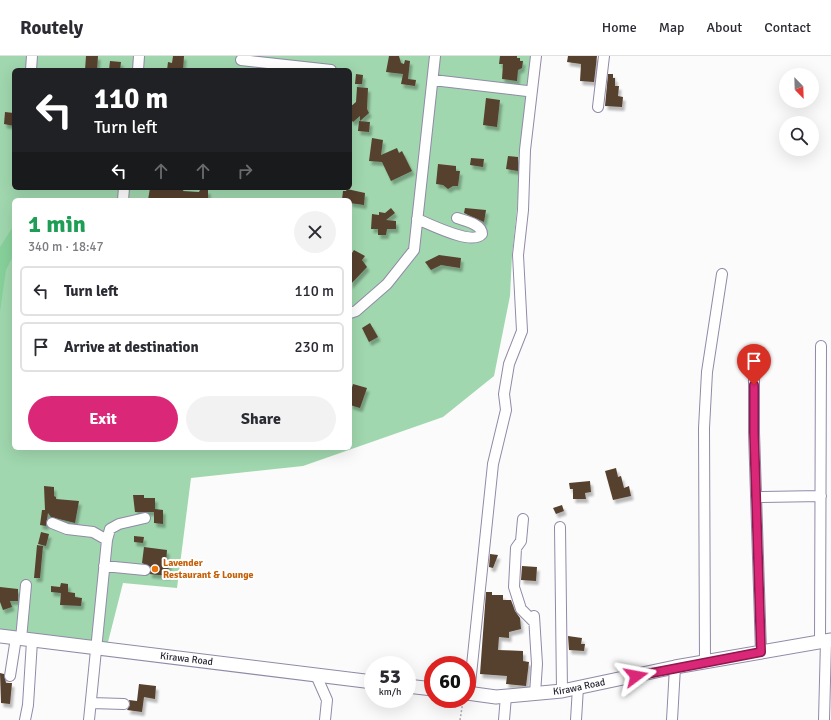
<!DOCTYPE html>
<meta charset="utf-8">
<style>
:root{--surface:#fff;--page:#f2f2f3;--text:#2b2b33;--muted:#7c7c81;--line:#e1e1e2;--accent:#db2777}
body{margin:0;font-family:Signika,sans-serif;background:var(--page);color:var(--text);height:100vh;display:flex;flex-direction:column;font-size:15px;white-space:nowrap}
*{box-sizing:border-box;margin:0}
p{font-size:13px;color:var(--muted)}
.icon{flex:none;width:22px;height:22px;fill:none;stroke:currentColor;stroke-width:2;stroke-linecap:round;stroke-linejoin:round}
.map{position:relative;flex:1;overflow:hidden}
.panel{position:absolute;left:12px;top:142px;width:340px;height:252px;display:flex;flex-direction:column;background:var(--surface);border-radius:6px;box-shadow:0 4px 16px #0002}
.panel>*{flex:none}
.guide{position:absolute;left:12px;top:12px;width:340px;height:122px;border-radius:6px;box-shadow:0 4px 16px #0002;background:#202124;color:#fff;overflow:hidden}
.needle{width:26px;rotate:157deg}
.tools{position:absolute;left:779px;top:12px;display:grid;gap:8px}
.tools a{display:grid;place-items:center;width:40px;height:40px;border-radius:50%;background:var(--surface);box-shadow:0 4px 16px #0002;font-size:20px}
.speed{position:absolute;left:364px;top:600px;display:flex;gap:8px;font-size:20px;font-weight:700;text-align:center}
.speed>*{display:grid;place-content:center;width:52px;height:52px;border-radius:50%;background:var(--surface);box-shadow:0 4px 16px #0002;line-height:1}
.speed small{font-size:10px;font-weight:400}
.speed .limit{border:6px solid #d22;background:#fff;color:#111}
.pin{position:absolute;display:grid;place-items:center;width:34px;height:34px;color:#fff;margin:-41px -17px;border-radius:50% 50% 50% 0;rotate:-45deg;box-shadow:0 0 4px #0007}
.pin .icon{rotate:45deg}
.me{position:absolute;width:44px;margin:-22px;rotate:77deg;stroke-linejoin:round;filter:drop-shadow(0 0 3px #0008)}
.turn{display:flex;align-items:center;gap:14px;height:84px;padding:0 16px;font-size:18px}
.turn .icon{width:52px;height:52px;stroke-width:2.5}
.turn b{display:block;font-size:28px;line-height:34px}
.lanes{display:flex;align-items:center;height:38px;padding:0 16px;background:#0003;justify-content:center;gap:20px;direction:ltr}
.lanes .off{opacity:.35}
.round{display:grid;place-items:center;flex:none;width:42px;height:42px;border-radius:21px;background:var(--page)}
.head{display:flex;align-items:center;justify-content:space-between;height:68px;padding:0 16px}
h1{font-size:24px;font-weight:700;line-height:30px;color:#1e9e55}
.primary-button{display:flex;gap:8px;margin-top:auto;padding:8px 16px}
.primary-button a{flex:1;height:46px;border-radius:24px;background:var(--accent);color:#fff;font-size:16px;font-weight:700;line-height:46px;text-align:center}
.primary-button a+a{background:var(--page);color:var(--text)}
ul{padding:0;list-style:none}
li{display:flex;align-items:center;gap:12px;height:50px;margin:0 8px 6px;padding:0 8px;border:2px solid var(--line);border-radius:6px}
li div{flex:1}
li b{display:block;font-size:15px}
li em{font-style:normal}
header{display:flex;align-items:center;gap:24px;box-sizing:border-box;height:56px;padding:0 20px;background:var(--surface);border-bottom:1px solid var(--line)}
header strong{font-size:19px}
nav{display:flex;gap:22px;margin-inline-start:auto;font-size:14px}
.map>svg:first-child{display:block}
</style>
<header>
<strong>Routely</strong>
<nav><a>Home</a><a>Map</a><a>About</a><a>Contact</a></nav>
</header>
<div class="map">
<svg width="831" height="664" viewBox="0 0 831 664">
<defs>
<filter id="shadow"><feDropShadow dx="2.5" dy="4" stdDeviation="1" flood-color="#0004"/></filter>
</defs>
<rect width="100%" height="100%" fill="#fbfbfb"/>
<path fill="#a0d7ae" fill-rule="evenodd" d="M0 0H533L512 200 510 240 494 320 443 361 303 410 191 422 177 532 123 527 107 590 0 576ZM14 14H350V132H14ZM14 144H350V392H14Z"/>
<path fill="#87d19b" d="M14 169V198L6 214 0 256V191Z"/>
<path fill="#57402e" filter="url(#shadow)" d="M86 0H98L97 14H85Z
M173 0H184L183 14H167L168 6 172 7Z
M389 0H399L401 7 404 8 405 4 410 5 408 23 416 24 415 30 401 28 403 18 386 16Z
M500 0H517V2H520V5H523L522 12 518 14 517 25 502 23 503 8H499Z
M568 0H597L594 26 580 25 581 8 567 6Z
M110 5 121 6 120 14H109Z
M356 18 363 19 362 28H355Z
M608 18H613V22H615V30H619L618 40 623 41 622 51 605 50Z
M357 31 368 32 367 53 369 57 360 65V60L353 66 350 62V51L356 46Z
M486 42 500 44 497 71 483 69Z
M5 56 14 57V70L4 68Z
M359 65 370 66 369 76 358 75Z
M372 82 383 84 381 99 397 92 399 97 402 95 412 115 391 125 382 106 369 105Z
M508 100 518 101V115L506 113Z
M471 102 484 103 483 111 470 109Z
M438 108 456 110V115H460L458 130H453L448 133 443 129 436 128Z
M150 132H178L184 133 183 135 199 136 200 134H208V144H148Z
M347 133 365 137 364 149 350 147V144H342L343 135H346Z
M391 152 395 157 386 164 396 165V173H387L386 179H378V173H371L372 158 379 159V156L385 157Z
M465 152 486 154 484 166 464 157Z
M354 194 365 200 362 204 367 211 350 229V200Z
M439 199 461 202 460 212 441 209 431 214 425 206Z
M370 267 378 281 369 286 362 272Z
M353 328 367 332 360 352 350 349V338Z
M616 412 618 421 621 420 624 432 629 430 631 440 613 444 605 415Z
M590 425 591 436 585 437 586 443H573V433H570L569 427Z
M44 430 54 431V440L56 441V443L79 445 75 467 51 461 48 457 46 470 40 469 42 454H45Z
M133 439H144V442H155V453L163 454V468L154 467V456H135Z
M562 449 564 455 556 458 553 452Z
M41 476 49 478 46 490 38 488Z
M134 480 144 481 143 487 134 486Z
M37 489 43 490 40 522H34Z
M144 491 167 494 166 507H169L168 520 149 518 151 511 142 507Z
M490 498 498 499 493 512 489 511Z
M522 510 537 511 536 525 521 524Z
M61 527 68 528V536L75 537V541L82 542 81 550 60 549 61 537 51 536V530L60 531Z
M0 531 18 533V545H10L12 551 3 554 0 546Z
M486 536H492V539H503V544H511L515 555 520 562 521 573 509 576V582L499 581 498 594 523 595V605L529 606 526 630 506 628 507 620 480 618Z
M568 580 582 582 581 588H585L584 595 569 594Z
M0 617 4 618 6 627H12L10 648 1 647Z
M139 628 156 630 155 643 144 641 142 656 127 654 130 649 129 644 137 645Z"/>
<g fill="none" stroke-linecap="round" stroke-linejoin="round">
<g stroke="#918aa7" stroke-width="12">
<path id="minor" d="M241 4 331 14
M31 14 32 0
M138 14 139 0
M433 24 527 35
M598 51 604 0
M123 144 124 132
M417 163C430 168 472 190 482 178 482 168 466 165 457 162
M350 257 356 255 387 228 414 194 435 0
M754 314V376L761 596
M756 441 821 440
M523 463 521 485 516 492 514 531 521 553 534 566
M52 467 67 473 93 476 107 484
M560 471 562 635
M104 510 145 514
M534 560 537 608 535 638
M21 583 26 529
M820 586 821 290
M705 607 704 372 707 316 722 218
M316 619 327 644 325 664
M10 620 16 582
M469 638 493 408 506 354 504 338 509 308 522 275 518 199 523 154 525 94 536 0
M91 647 124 648
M25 664 28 649 32 585
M89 664 107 484 110 473 119 468 145 462
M504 664 506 640
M576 664 578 631
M672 664 675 611
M824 664 826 585"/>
</g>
<g stroke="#918aa7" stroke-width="15">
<g id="major">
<path id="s1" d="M0 580 373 626"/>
<path d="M407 630 433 633"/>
<path id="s2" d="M467 637 496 641 562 635 675 611 831 584"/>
</g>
</g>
<path stroke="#aeadb2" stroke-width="1.5" stroke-dasharray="2 2" stroke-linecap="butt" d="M460 664 463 645"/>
<use href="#minor" stroke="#fff" stroke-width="10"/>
<use href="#major" stroke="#fff" stroke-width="13"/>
</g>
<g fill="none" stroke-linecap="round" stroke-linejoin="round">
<g stroke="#8e194d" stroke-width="10">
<path id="route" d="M636 620 761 596 754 376V329"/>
</g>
<use href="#route" stroke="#db2777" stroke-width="7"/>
</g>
<circle fill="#e8710a" stroke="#fff" stroke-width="1.5" cx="155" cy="513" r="4"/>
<g text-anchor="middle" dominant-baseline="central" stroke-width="4" stroke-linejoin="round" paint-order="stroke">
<g font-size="10" font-weight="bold" fill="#c56008" stroke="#fff" text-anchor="start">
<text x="163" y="507">Lavender<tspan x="163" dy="12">Restaurant &amp; Lounge</tspan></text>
</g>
<g font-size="10" fill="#2a2733" stroke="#fff">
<text stroke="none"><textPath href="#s1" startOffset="188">Kirawa Road</textPath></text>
<text stroke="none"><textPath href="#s2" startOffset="113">Kirawa Road</textPath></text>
</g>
</g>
</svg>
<div class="tools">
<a><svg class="needle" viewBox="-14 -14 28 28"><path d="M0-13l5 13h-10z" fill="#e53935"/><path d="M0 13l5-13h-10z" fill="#7c7c81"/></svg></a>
<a><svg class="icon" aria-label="search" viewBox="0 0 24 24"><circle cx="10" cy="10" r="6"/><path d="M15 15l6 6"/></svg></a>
</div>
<div class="speed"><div>53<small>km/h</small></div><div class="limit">60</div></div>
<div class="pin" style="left:754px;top:329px;background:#d93025"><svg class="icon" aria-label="arrive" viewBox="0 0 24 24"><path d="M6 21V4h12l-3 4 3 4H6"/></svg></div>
<svg class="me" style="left:636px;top:620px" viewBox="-20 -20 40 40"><path d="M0-17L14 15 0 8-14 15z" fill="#db2777" stroke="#fff" stroke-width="4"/></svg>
<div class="guide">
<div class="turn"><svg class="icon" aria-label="left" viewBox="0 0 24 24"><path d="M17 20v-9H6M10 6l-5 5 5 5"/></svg><div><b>110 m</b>Turn left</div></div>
<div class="lanes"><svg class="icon" aria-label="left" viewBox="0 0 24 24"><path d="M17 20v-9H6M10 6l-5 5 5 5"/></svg><svg class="icon off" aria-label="ahead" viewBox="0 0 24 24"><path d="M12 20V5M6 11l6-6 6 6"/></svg><svg class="icon off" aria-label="ahead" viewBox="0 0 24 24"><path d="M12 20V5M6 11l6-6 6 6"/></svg><svg class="icon off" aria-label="right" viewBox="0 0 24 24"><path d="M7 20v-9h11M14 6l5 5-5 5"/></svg></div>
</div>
<section class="panel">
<div class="head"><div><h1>1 min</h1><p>340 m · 18:47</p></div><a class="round"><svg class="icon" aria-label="close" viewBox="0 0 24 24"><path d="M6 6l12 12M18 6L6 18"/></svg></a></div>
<ul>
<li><svg class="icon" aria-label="left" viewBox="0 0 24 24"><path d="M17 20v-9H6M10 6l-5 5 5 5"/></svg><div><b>Turn left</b></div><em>110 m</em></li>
<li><svg class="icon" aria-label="arrive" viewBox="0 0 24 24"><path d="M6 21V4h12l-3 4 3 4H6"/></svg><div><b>Arrive at destination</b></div><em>230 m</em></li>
</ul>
<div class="primary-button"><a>Exit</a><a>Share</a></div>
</section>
</div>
